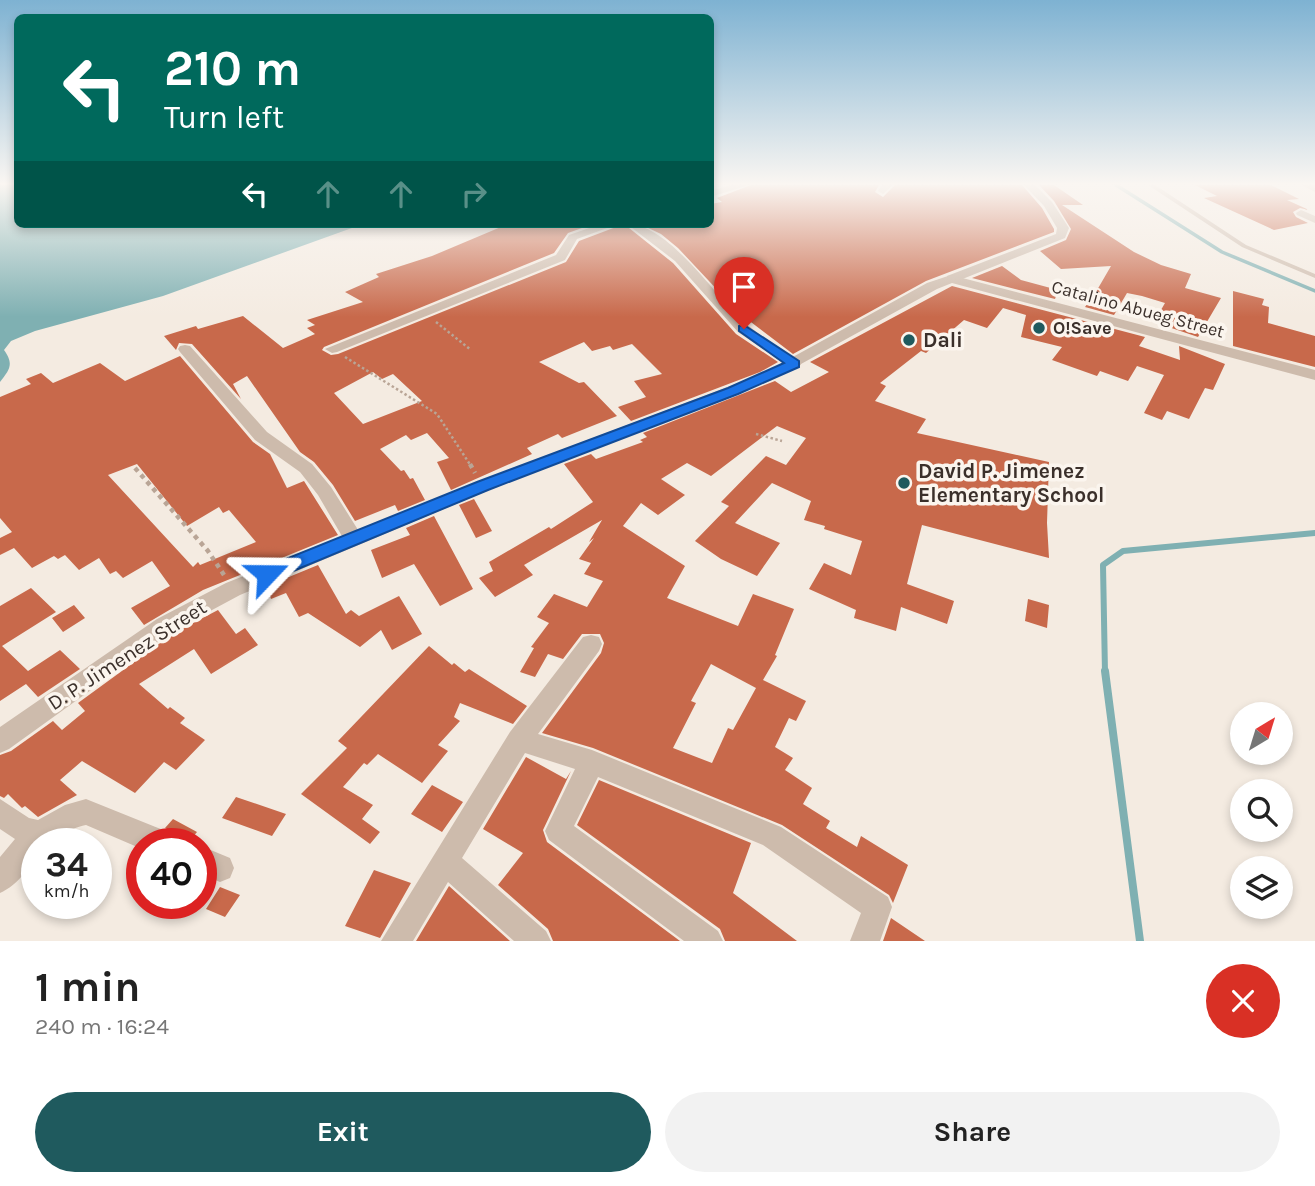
<!DOCTYPE html>
<meta charset="utf-8">
<style>
:root{--surface:#fff;--page:#f2f2f2;--text:#222;--muted:#767676;--accent:#1f5a5e}
body{margin:0;font-family:Karla,sans-serif;background:var(--page);color:var(--text);height:100vh;display:flex;flex-direction:column;font-size:26px;white-space:nowrap}
*{box-sizing:border-box;margin:0}
p{font-size:23px;color:var(--muted)}
.icon{flex:none;width:38px;height:38px;fill:none;stroke:currentColor;stroke-width:2;stroke-linecap:round;stroke-linejoin:round}
.map{position:relative;height:941px;overflow:hidden}
.side{display:flex;flex-direction:column;background:var(--surface);flex:1}
.side>*{flex:none}
.top-card{position:absolute;left:14px;top:14px;width:700px;height:214px;border-radius:10px;box-shadow:0 4px 10px #0003;background:#00695c;color:#fff;overflow:hidden}
.needle{width:46px;rotate:38deg}
.tools{position:absolute;left:1230px;top:702px;display:grid;gap:14px}
.tools a{display:grid;place-items:center;width:63px;height:63px;border-radius:50%;background:var(--surface);box-shadow:0 4px 10px #0003;font-size:35px}
.speed{position:absolute;left:21px;top:828px;display:flex;gap:14px;font-size:35px;font-weight:700;text-align:center}
.speed>*{display:grid;place-content:center;width:91px;height:91px;border-radius:50%;background:var(--surface);box-shadow:0 4px 10px #0003;line-height:1}
.speed small{font-size:18px;font-weight:400}
.speed .limit{border:10px solid #d22;background:#fff;color:#111}
.pin{position:absolute;display:grid;place-items:center;width:60px;height:60px;color:#fff;margin:-72px -30px;border-radius:50% 50% 50% 0;rotate:-45deg;box-shadow:0 0 7px #0007}
.pin .icon{rotate:45deg}
.me{position:absolute;width:77px;margin:-38px;rotate:67deg;stroke-linejoin:round;filter:drop-shadow(0 0 5px #0008)}
.turn{display:flex;align-items:center;gap:24px;height:147px;padding:0 35px;font-size:32px}
.turn .icon{width:91px;height:91px;stroke-width:2.5}
.turn b{display:block;font-size:49px;line-height:60px}
.lanes{display:flex;align-items:center;height:66px;padding:0 35px;background:#0003;justify-content:center;gap:35px;direction:ltr}
.lanes .off{opacity:.35}
.round{display:grid;place-items:center;flex:none;width:74px;height:74px;border-radius:37px;background:var(--page)}
.overview{display:flex;align-items:center;justify-content:space-between;height:119px;padding:0 35px}
h1{font-size:42px;font-weight:700;line-height:52px}
.cta{display:flex;gap:14px;margin-top:auto;padding:14px 35px}
.cta a{flex:1;height:80px;border-radius:42px;background:var(--accent);color:#fff;font-size:28px;font-weight:700;line-height:80px;text-align:center}
.cta a+a{background:var(--page);color:var(--text)}
.map>svg:first-child{display:block}
</style>
<div class="map">
<svg width="1315" height="941" viewBox="0 0 1315 941">
<rect width="100%" height="100%" fill="#f4ebe1"/>
<path fill="#7fb0b2" d="M0 185H17L18 224H363L163 296 35 331 11 341 4 350C14 364 10 369 0 382Z"/>
<g fill="none" stroke-linecap="round" stroke-linejoin="round">
<path stroke="#7fb0b2" stroke-width="3.5" d="M1116 185 1222 252 1315 291"/>
<path stroke="#7fb0b2" stroke-width="6" d="M1105 673 1103 565 1123 551 1315 533"/>
<path stroke="#7fb0b2" stroke-width="8" d="M1105 671 1140 941"/>
</g>
<path fill="#c8694b" fill-rule="evenodd" d="M751 185H879L875 192 883 197 895 185H1022L1042 208 1054 229V232L926 281 793 354 739 313 678 248 661 234 640 224H710V204L722 202 717 198Z
M1039 185H1054L1083 205H1062L1134 252 1161 265 1191 274 1185 288 1221 298 1198 337 1154 322 1165 303 1142 296 1127 293 1114 315 1085 307 1091 299 1097 301 1093 297 1111 266 1061 269 1040 251 1066 240 1071 229 1054 201Z
M1195 185H1271L1299 199 1287 200 1309 210 1300 208 1293 212 1296 217 1308 223 1274 230 1204 198 1217 196Z
M508 224H593L568 233 554 253 324 347 322 350 331 355 338 354 566 262 579 241 624 224 673 263 736 334 778 362 760 372 631 421 618 407 646 397 634 381 662 374 632 344 613 350 610 346 592 351 584 342 539 362 579 383 584 382 617 416 562 438 558 434 527 448 532 454 451 490 437 462 449 458 427 433 411 440 406 435 380 449 401 471 404 470 410 479 413 478 425 500 398 511 395 505 355 521 333 485 314 462 300 452 247 376 233 384 241 399 192 344 179 343 176 350 164 336 196 326 198 329 243 316 283 348 315 334 307 328 315 325 307 320 363 302 345 292 379 277 376 274 432 256ZM373 372 382 379 393 374 422 401 363 424 334 393Z
M1002 266 1021 280 1058 290 1055 299 972 278Z
M952 286 1145 337 1139 346 1180 360 1179 346 1225 364 1213 390 1205 388 1189 419 1167 411 1162 420 1144 413 1164 375 1137 366 1128 381 1100 371 1097 376 1052 360 1062 347 1021 337 1026 315 1003 308 987 328 964 320 926 353 921 351 880 383 886 386 875 401 926 419 917 433 1049 462 1047 523 1049 558 922 525 907 584 954 601 947 624 901 607 896 631 854 618 856 610 809 589 824 563 851 575 862 541 824 529 825 526 804 520 811 501 772 483 735 523 780 543 757 576 721 559 695 541 729 506 721 502 766 456 786 465 806 438 777 426 711 476 687 463 661 479 685 495 658 515 641 503 623 526 685 566 667 598 738 626 753 594 794 609 775 655 777 656 763 680 806 701 796 721 789 718 775 747 793 758 785 770 812 788 803 804 830 821 826 828 857 847 861 836 908 865 893 903 889 895 782 825 593 748 542 733 601 653 604 643 600 634H582L563 659 548 654 535 677 520 672 534 648 531 647 549 623 537 617 554 594 587 607 603 581 584 574 591 563 579 559 594 538 589 542 602 520 524 565 533 575 495 597 479 578 493 571 489 562 549 527 551 529 593 502 564 464 591 454 596 459 643 442 640 440 647 437 643 433 775 381 791 392 829 372 810 362ZM711 664 756 688 733 730 728 728 712 763 673 748 696 703 691 701Z
M1233 291 1264 299 1262 305 1269 307 1268 323 1315 336V367L1233 346Z
M180 356 253 442 270 454 287 488 304 481 338 535 203 590 144 625 131 608 170 586 152 561 123 578 116 571 110 574 99 558 79 570 65 555 58 559 54 556 32 568 14 548 0 555V538L12 532 0 518V397L31 384 26 379 41 373 53 383 100 363 125 381ZM137 464 187 526 219 507 223 513 229 510 256 542 200 565 198 562 193 567 108 475Z
M474 499 492 531 476 538 459 505Z
M434 516 473 589 440 606 414 564 382 578 371 550 410 535 406 528Z
M318 565 346 614 351 610 359 616 399 596 422 634 392 650 381 630 360 647 308 613 299 617 286 593 271 599 267 586Z
M31 588 56 612 2 646 28 671 60 650 80 669 38 697 26 684 0 701V606Z
M1028 599 1049 605 1047 628 1025 621Z
M74 605 85 618 63 632 52 618Z
M218 610 236 634 245 628 258 645 211 674 194 649 139 684 168 709 170 707 185 718 180 723 205 740 176 770 164 762 135 793 82 761 60 780 77 795 38 817 25 806 22 808 8 794 4 798 0 796V755L11 751 53 721 62 730 85 711 78 703 174 633Z
M429 646 452 665 454 663 465 672 469 669 527 706 513 724 460 703 454 717 460 721 438 745 448 751 422 783 378 754 367 765 364 763 343 787 373 805 362 819 380 832 370 844 301 794 347 748 338 741Z
M526 757 566 779 571 771 543 830 547 842 680 941H553L548 929 498 885 523 853 483 829Z
M599 780 751 843 733 893 797 941H725L720 929 577 825Z
M432 785 463 802 442 832 411 814Z
M236 797 286 814 272 836 222 818Z
M173 819 197 832 187 844H178L176 833 165 828Z
M374 870 411 883 380 938 345 926Z
M449 886 510 941H416Z
M220 887 240 895 225 917 206 909Z
M891 918 925 941H883Z"/>
<g fill="none" stroke-linecap="round" stroke-linejoin="round">
<path stroke="#b9a596" stroke-width="2.5" stroke-dasharray="2.5 2.5" stroke-linecap="butt" d="M436 322 471 350
M345 357 437 414 471 466
M756 434 782 441"/>
<path stroke="#b9a596" stroke-width="4.5" stroke-dasharray="4.5 4.5" stroke-linecap="butt" d="M470 464 475 473
M135 468 208 551 224 575"/>
<path fill="#cdbbac" fill-rule="evenodd" d="M1148 185H1155L1246 245 1315 274V278L1242 247Z"/>
<path fill="#cdbbac" fill-rule="evenodd" d="M731 185H749L710 197V191Z
M882 185H893L883 194 878 191Z
M1024 185H1035L1052 202 1069 228 1065 238 955 282H947V276L1056 234 1057 228 1044 206Z
M1302 185H1315V192Z
M1301 210 1315 216V223L1297 215 1296 213Z
M601 224H618L577 239 565 260 337 352 332 353 325 349 556 255 569 235Z
M627 224C671 224 717 301 750 327 765 339 783 350 799 361L801 364 799 367H789L738 332 675 261Z
M185 345 190 346 267 432 312 464 331 487 360 533 363 538 360 543 353 545 346 543 318 495 300 472 255 440 180 352 178 349 180 346Z
M591 635 599 637 602 644 599 651 538 734 592 750 781 827 888 897 892 907 880 941H850L861 913 763 845 598 777 574 826 718 931 723 941H684L549 840 545 831 575 769 525 753 462 858 546 931 551 941H514L448 882 413 941H381L510 732 583 637Z
M0 799 29 818 38 820 65 805 86 799 173 834 176 844H142V849L86 825C67 828 56 844 37 844 37 862 17 886 0 893V857L15 839 0 829Z
M201 846 230 858 234 868 230 878 220 882 201 874Z"/>
<path fill="#cdbbac" fill-rule="evenodd" d="M951 275 1315 370V380L952 283 937 289 772 380 489 490 240 595 173 631 9 749 0 753V727L157 619 226 583 477 482 762 374 927 283Z"/>
</g>
<linearGradient id="sky" x2="0" y2="1"><stop stop-color="#7eb2d2"/><stop offset="0.58" stop-color="#faf6f2"/><stop offset="1" stop-color="#faf6f2" stop-opacity="0"/></linearGradient>
<rect width="1315" height="317" fill="url(#sky)"/>
<path fill="#1a73e8" stroke="#114b97" stroke-width="2" d="M744 325 799 361V367L738 394 488 490 274 579 267 581 261 579 258 574 261 569 477 482 728 388 784 363 739 331V326Z"/>
<g fill="#1f5a5e" stroke="#fbf5ee" stroke-width="2.5">
<circle cx="1039" cy="328" r="7"/>
<circle cx="909" cy="340" r="7"/>
<circle cx="904" cy="483" r="7"/>
</g>
<g text-anchor="middle" dominant-baseline="central" stroke-width="7" stroke-linejoin="round" paint-order="stroke">
<g font-size="18" fill="#3b302b" stroke="#fbf5ee">
<text transform="translate(1138 309) rotate(15)">Catalino Abueg Street</text>
</g>
<g font-size="18" font-weight="bold" fill="#3b302b" stroke="#fbf5ee" text-anchor="start">
<text x="1053" y="328">O!Save</text>
</g>
<g font-size="21" font-weight="bold" fill="#3b302b" stroke="#fbf5ee" text-anchor="start">
<text x="923" y="340">Dali</text>
<text x="918" y="471">David P. Jimenez<tspan x="918" dy="24">Elementary School</tspan></text>
</g>
<g font-size="21" fill="#3b302b" stroke="#fbf5ee">
<text transform="translate(127 655) rotate(-33)">D. P. Jimenez Street</text>
</g>
</g>
</svg>
<div class="tools">
<a><svg class="needle" viewBox="-14 -14 28 28"><path d="M0-13l5 13h-10z" fill="#e53935"/><path d="M0 13l5-13h-10z" fill="#767676"/></svg></a>
<a><svg class="icon" aria-label="search" viewBox="0 0 24 24"><circle cx="10" cy="10" r="6"/><path d="M15 15l6 6"/></svg></a>
<a><svg class="icon" aria-label="layers" viewBox="0 0 24 24"><path d="M12 4l9 5-9 5-9-5zM3 14l9 5 9-5"/></svg></a>
</div>
<div class="speed"><div>34<small>km/h</small></div><div class="limit">40</div></div>
<div class="pin" style="left:744px;top:329px;background:#d93025"><svg class="icon" aria-label="arrive" viewBox="0 0 24 24"><path d="M6 21V4h12l-3 4 3 4H6"/></svg></div>
<svg class="me" style="left:267px;top:574px" viewBox="-20 -20 40 40"><path d="M0-17L14 15 0 8-14 15z" fill="#1a73e8" stroke="#fff" stroke-width="4"/></svg>
<div class="top-card">
<div class="turn"><svg class="icon" aria-label="left" viewBox="0 0 24 24"><path d="M17 20v-9H6M10 6l-5 5 5 5"/></svg><div><b>210 m</b>Turn left</div></div>
<div class="lanes"><svg class="icon" aria-label="left" viewBox="0 0 24 24"><path d="M17 20v-9H6M10 6l-5 5 5 5"/></svg><svg class="icon off" aria-label="ahead" viewBox="0 0 24 24"><path d="M12 20V5M6 11l6-6 6 6"/></svg><svg class="icon off" aria-label="ahead" viewBox="0 0 24 24"><path d="M12 20V5M6 11l6-6 6 6"/></svg><svg class="icon off" aria-label="right" viewBox="0 0 24 24"><path d="M7 20v-9h11M14 6l5 5-5 5"/></svg></div>
</div>
</div>
<section class="side">
<div class="overview"><div><h1>1 min</h1><p>240 m · 16:24</p></div><a class="round" style="background:#d93025;color:#fff"><svg class="icon" aria-label="close" viewBox="0 0 24 24"><path d="M6 6l12 12M18 6L6 18"/></svg></a></div>
<div class="cta"><a>Exit</a><a>Share</a></div>
</section>
